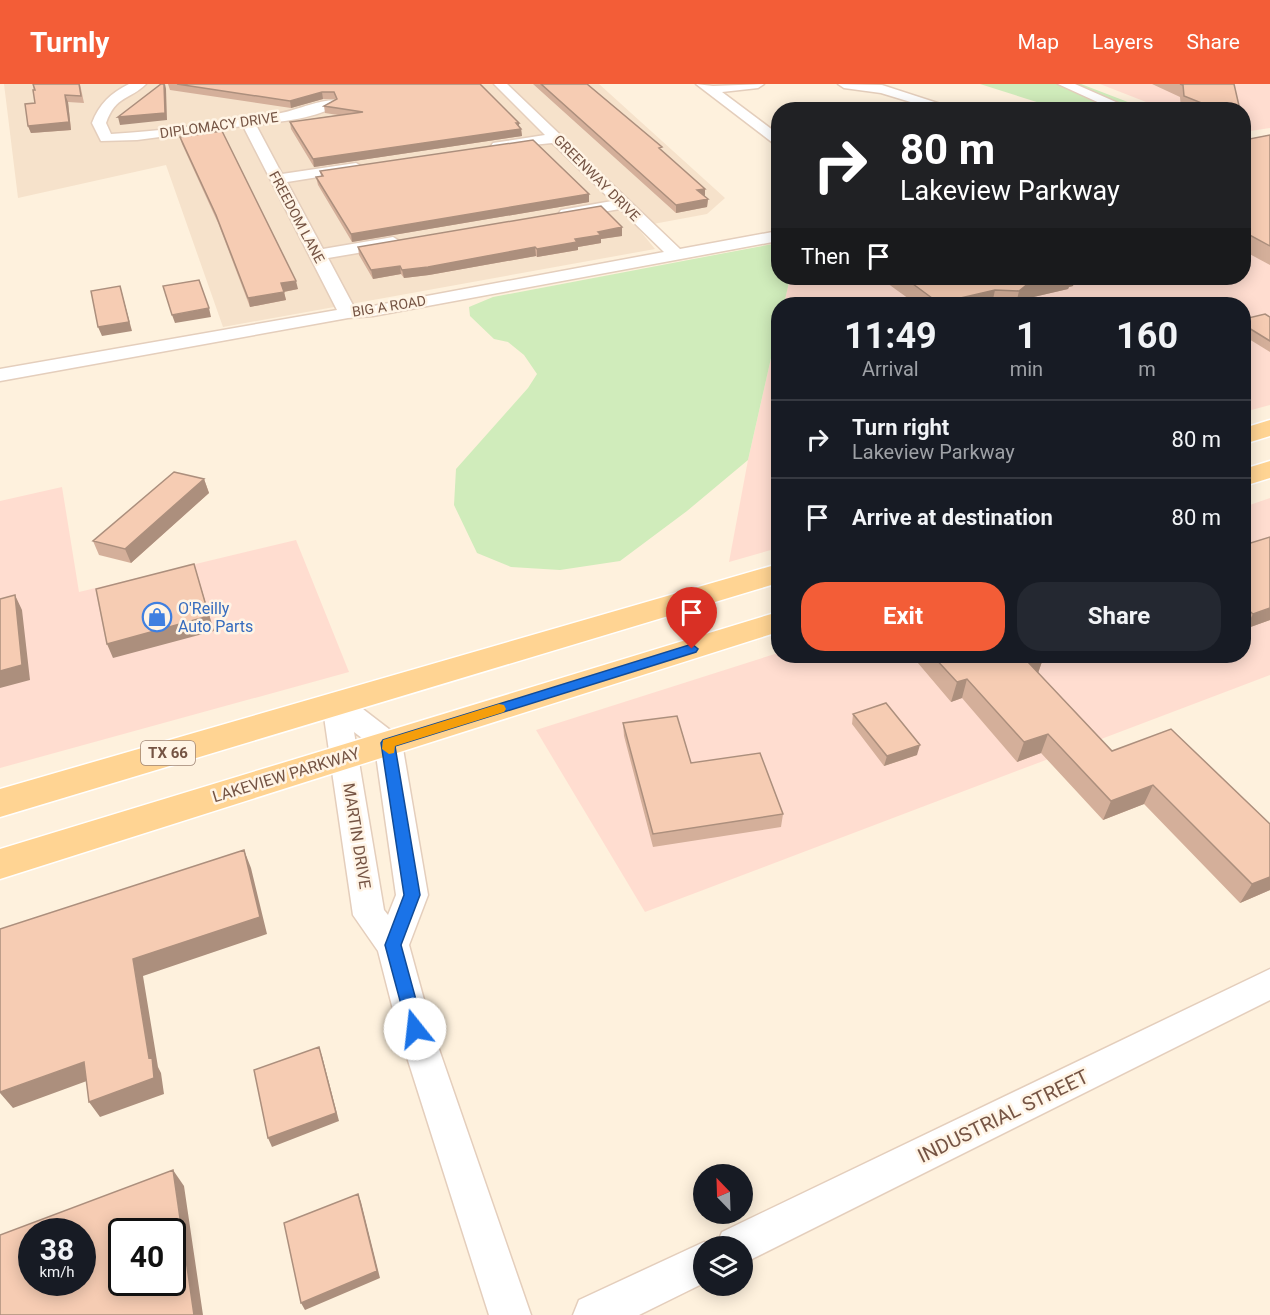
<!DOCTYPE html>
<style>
:root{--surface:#171b24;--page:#242831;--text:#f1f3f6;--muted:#9ea1a6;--line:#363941;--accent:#f35d37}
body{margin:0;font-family:Roboto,sans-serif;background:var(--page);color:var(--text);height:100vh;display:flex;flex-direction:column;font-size:22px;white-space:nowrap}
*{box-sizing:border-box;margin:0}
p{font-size:20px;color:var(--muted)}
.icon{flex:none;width:33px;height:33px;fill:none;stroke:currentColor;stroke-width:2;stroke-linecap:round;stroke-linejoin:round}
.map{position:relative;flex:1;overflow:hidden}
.drawer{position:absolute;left:771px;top:213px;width:480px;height:366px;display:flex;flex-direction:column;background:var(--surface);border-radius:24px;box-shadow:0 3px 15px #0003}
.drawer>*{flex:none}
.top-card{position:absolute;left:771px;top:18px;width:480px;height:183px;border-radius:24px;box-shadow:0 3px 15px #0003;background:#202124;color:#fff;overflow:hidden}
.needle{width:39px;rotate:337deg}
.buttons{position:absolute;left:693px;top:1080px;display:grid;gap:12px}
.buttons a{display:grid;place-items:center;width:60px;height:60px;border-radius:50%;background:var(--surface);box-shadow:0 3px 15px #0003;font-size:30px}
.speed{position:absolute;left:18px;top:1134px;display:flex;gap:12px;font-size:30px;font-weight:700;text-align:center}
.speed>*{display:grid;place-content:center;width:78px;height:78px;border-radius:50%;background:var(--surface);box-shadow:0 3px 15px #0003;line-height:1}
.speed small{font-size:15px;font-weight:400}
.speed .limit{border:3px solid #111;border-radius:9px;background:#fff;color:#111}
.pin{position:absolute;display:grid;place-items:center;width:51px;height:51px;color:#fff;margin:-62px -26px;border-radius:50% 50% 50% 0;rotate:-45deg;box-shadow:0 0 6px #0007}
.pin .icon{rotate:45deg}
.me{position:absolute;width:66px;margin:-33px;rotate:344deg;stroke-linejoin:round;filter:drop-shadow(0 0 4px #0008)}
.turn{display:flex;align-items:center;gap:21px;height:126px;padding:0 30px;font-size:27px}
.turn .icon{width:78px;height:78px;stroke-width:2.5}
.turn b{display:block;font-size:42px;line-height:51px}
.then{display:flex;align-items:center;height:57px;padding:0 30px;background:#0003;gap:12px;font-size:22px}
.eta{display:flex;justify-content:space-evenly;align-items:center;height:102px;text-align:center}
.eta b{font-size:36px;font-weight:700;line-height:42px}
.action{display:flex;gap:12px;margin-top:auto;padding:12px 30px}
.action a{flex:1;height:69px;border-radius:24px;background:var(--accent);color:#fff;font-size:24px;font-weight:700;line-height:69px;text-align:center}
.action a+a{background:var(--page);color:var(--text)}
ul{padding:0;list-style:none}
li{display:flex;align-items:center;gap:18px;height:78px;padding:0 30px;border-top:2px solid var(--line)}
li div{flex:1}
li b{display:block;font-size:22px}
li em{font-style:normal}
header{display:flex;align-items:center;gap:36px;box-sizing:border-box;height:84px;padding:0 30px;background:var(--accent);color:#fff}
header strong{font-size:28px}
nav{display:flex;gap:33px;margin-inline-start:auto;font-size:21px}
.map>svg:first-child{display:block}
</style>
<header>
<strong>Turnly</strong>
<nav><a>Map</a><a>Layers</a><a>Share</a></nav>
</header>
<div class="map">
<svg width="1270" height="1231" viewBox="0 0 1270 1231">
<rect width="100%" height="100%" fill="#fef1dd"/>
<path fill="#f6e2cb" d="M4 0H599L725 114 707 130 637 143 655 165 223 243 166 81 18 114Z"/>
<path fill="#ffddd0" d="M1100 0H1270V44L1244 48V26L1164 25Z
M1270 56V321L1244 328V220H784L790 194H1244V61Z
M778 243V464L729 478 748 376Z
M62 403 79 508 296 456 349 588 0 684V417Z
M1270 414V591L645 828 536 646 778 569V572H1244V423Z"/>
<path fill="#d0ecbb" d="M980 0H1081L1146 25H1059Z
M778 159V194H790L784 220H778V243L748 376 687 427 620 477 560 486 511 483 477 469 454 421 456 385 528 304 537 290 524 271 508 258 494 255 470 232 469 223 493 213Z"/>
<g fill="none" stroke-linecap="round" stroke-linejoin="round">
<g stroke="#e4cebc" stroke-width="3">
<path id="minor" d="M129 0H146C130 16 116 11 106 39L111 50C167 47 225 38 281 29 294 27 324 14 335 17L337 20C322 34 276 38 256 41L282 90 356 79 363 83 356 87 287 98 323 165 393 153 401 158 393 163 328 174 354 223 373 222 664 168 620 125 567 134 561 132 559 129 561 126 612 117 552 59 493 65 491 62 493 59 545 51 494 0H507L680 165 778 147V157L373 232 348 234 0 297V285L337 226 243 42 137 56 101 57 92 39C99 20 111 9 129 0Z
M696 0 713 2 764 0 758 4 722 8 778 50V60L773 59Z
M838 0 882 1 959 26H937L881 9 844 4Z
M1058 0H1075L1134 26H1115Z
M336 609 346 612 398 652 402 659 428 811 409 861 432 945 531 1231H489L398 945 378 867 353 831 322 619 326 612ZM354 648 375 664 396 811 388 831 384 826Z
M1270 885V916L750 1176 742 1179V1162H716L722 1148Z
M704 1158 715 1162H704V1199L639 1231H573L579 1216Z"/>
</g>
<g stroke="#fff" stroke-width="3">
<path id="major" d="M1270 336V352L1244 360V344Z
M1270 377V394L1244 402V385Z
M778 480V499L0 733V705Z
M778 528V548L0 795V765Z"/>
</g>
<use href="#minor" fill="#fff" fill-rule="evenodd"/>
<use href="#major" fill="#ffd493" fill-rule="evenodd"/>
</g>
<path fill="#d4af9a" d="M33 0H80L84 19 68 18 71 46 31 49 28 42 35 19Z
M168 0H480L519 39V42L521 45 522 52 314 83 291 45 290 38 338 31 325 29 324 22 336 15H323L291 24 170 6Z
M533 0H587L662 67 708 115 707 123 676 129Z
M1152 0H1234L1240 26H1185L1181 24 1180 13Z
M1270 51V181L1244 167V56Z
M180 53 298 205 284 208 286 216 250 223 218 139 182 60Z
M320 87 589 110V118L352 158 318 101 316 93 321 92Z
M622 152 601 155V159L578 163V166L537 173 536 172 429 191 404 194 401 190 373 195 359 171 358 163Z
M880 194H1075L1073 202 1069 203 1068 205 1025 215 1019 220H916Z
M1270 233V268L1244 252V235Z
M778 362V380L775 377 777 363Z
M204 395 209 409 131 479 99 471 93 457Z
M1270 453V536L1245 545 1244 543V461Z
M912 572H1044L1038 589 1112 667 1270 740V806L1240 819 1144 720 1103 736 1041 669 1017 678 962 614 951 618Z
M853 630 917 671 884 682 852 640Z
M623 639 691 679 783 730 781 743 653 763 624 652Z"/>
<path fill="#ac8f7d" d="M165 0 166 5 167 36 120 41 118 33Z
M322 8 323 15 291 24 290 17Z
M65 11 68 18 71 46 31 49 28 42Z
M519 39V45H521L522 52 314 83 313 75Z
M705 105V113L697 106Z
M589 110V118L352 158 351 150Z
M708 115 707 123 676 129V121Z
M622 143V152L601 155V159L578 163V166L537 173V165L575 155 598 148Z
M535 163 536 172 429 191 404 194 402 186Z
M400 182 401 190 373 195 371 186Z
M1052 194H1075L1073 202 1069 203 1068 205 1025 215 1019 220H1016L1019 207 1029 199Z
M296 197 298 205 283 208 281 199Z
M120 202 132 247 102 252 98 243Z
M995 206 992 220H951L952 216Z
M284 208 286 216 250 223 248 214Z
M949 214 947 220H935L936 217Z
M209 224 211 233 175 239 172 231Z
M204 395 209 409 131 479 125 465Z
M194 480 214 547 113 574 107 560Z
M15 511 22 526 30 596 0 604V587Z
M1270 524V536L1245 545 1253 530Z
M1040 572H1044L1038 589 1026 576Z
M967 595 962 614 951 618 957 598Z
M1048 650 1041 669 1017 678 1024 658Z
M920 661 917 671 884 682 887 672Z
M1153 701 1144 720 1103 736 1111 717Z
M244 766 251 784 267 850 143 892 158 983 161 989 164 1010 100 1033 89 1018 149 974 133 875Z
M1270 793V806L1240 819 1252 800Z
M319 963 322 972 339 1037 272 1063 268 1054Z
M84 978 95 994 13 1024 0 1009V1008Z
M173 1086 184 1102 203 1231H194Z
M358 1110 361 1118 380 1194 305 1226 301 1219Z"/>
<path fill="#f6ccb3" stroke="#ac8f7d" stroke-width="1.5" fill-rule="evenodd" d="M33 0H79L81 12 65 11 69 38 28 42 25 20 35 19 33 6H35Z
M161 0H164L165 29 118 33Z
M177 0H480L519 39H516L521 45 313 75 290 38 363 28 324 22 337 15 334 8H322L290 17Z
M541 0H587L662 63 659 64 705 105 697 106 708 115 676 121Z
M1180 0H1234L1240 26H1219L1184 12 1183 1Z
M222 47 296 197 281 199 284 208 248 214 216 131 180 53Z
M1270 51V162L1244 148V56Z
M533 56 589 110 351 150 316 93 323 92 320 87Z
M601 122 622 143 598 148 601 151 575 155 577 158 537 165 535 163 428 183 402 186 400 182 371 186 358 163Z
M905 194H1052L1029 199 1019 207 995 206 952 216 949 214 936 217Z
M199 196 209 224 172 231 163 202Z
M120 202 129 238 98 243 91 207Z
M1265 230 1270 233V257L1244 241V235Z
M174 388 204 395 125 465 93 457Z
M1270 453V524L1253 530 1244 522V461Z
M194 480 209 532 107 560 96 505Z
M15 511 22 581 0 587V515Z
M933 572H1040L1026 576 1112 667 1171 645 1270 740V793L1252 800 1153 701 1111 717 1048 650 1024 658 967 595 957 598Z
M886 619 920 661 887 672 853 630Z
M677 632 691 679 760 669 783 730 653 750 623 639Z
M244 766 260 833 133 875 149 974 152 973 154 994 89 1018 84 978 0 1008V845Z
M319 963 336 1029 268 1054 254 986Z
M173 1086 194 1231H0V1151ZM32 1148H82V1198H32ZM122 1148H172V1198H122Z
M358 1110 377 1187 301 1219 284 1139Z"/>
<path fill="#1a73e8" stroke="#114b97" stroke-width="1.5" d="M692 560 698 565 696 568 395 662 420 811 401 861 424 945 421 950 415 953 409 950 385 861 404 811 381 659 383 656Z"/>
<path fill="#f59e0b" d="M499 620 504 621 506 625 504 628 395 662 394 669 389 670 382 665 383 656Z"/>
<defs>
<g id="shop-ring" transform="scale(1.5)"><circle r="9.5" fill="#fff4e5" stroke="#3f7fe0" stroke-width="1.5"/><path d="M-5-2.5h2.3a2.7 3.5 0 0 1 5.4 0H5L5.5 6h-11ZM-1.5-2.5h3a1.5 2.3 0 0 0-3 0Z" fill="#3f7fe0"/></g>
</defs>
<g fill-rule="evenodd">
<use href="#shop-ring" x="157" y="533"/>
</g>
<g text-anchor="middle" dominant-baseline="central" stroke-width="5" stroke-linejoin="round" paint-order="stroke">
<g font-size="14" fill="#755444" stroke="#fff4e5">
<text transform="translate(219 41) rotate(-8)">DIPLOMACY DRIVE</text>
<text transform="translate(597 94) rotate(45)">GREENWAY DRIVE</text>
<text transform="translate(297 133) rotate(62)">FREEDOM LANE</text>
<text transform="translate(389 222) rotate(-9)">BIG A ROAD</text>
</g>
<rect fill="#fff4e5" stroke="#9e8474" stroke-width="1.5" x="141" y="657" width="54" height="24" rx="4.5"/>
<g font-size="15" font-weight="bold" fill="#755444">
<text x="168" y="669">TX 66</text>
</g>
<g font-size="16" fill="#366cbe" stroke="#fff4e5" text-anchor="start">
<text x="178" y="524">O'Reilly<tspan x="178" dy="18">Auto Parts</tspan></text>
</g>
<g font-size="16" fill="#755444" stroke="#fff4e5">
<text transform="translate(286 691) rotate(-17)">LAKEVIEW PARKWAY</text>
<text transform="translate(357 752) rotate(81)">MARTIN DRIVE</text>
</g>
<g font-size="20" fill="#755444" stroke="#fff4e5">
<text transform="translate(1003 1032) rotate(-26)">INDUSTRIAL STREET</text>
</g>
</g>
</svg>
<div class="buttons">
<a><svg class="needle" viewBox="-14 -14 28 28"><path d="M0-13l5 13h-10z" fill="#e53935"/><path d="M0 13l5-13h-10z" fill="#9ea1a6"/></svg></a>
<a><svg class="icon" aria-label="layers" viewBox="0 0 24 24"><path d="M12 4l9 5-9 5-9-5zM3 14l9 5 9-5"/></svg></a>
</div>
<div class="speed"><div>38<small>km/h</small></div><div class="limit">40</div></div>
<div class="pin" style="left:692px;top:565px;background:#d93025"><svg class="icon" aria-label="arrive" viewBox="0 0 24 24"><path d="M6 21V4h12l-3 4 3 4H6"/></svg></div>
<svg class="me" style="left:415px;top:945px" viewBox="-20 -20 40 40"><circle r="19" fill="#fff"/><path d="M0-13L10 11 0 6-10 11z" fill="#1a73e8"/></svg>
<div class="top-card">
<div class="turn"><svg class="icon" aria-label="right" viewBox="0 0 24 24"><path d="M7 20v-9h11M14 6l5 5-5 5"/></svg><div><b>80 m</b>Lakeview Parkway</div></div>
<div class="then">Then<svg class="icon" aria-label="arrive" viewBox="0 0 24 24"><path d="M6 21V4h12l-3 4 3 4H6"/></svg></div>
</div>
<section class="drawer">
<div class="eta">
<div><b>11:49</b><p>Arrival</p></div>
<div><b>1</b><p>min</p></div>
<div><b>160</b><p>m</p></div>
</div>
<ul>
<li><svg class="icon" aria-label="right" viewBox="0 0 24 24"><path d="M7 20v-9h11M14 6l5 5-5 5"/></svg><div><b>Turn right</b><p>Lakeview Parkway</p></div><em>80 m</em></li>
<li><svg class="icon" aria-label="arrive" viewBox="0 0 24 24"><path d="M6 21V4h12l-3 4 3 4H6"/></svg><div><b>Arrive at destination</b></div><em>80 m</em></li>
</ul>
<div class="action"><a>Exit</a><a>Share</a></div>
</section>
</div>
